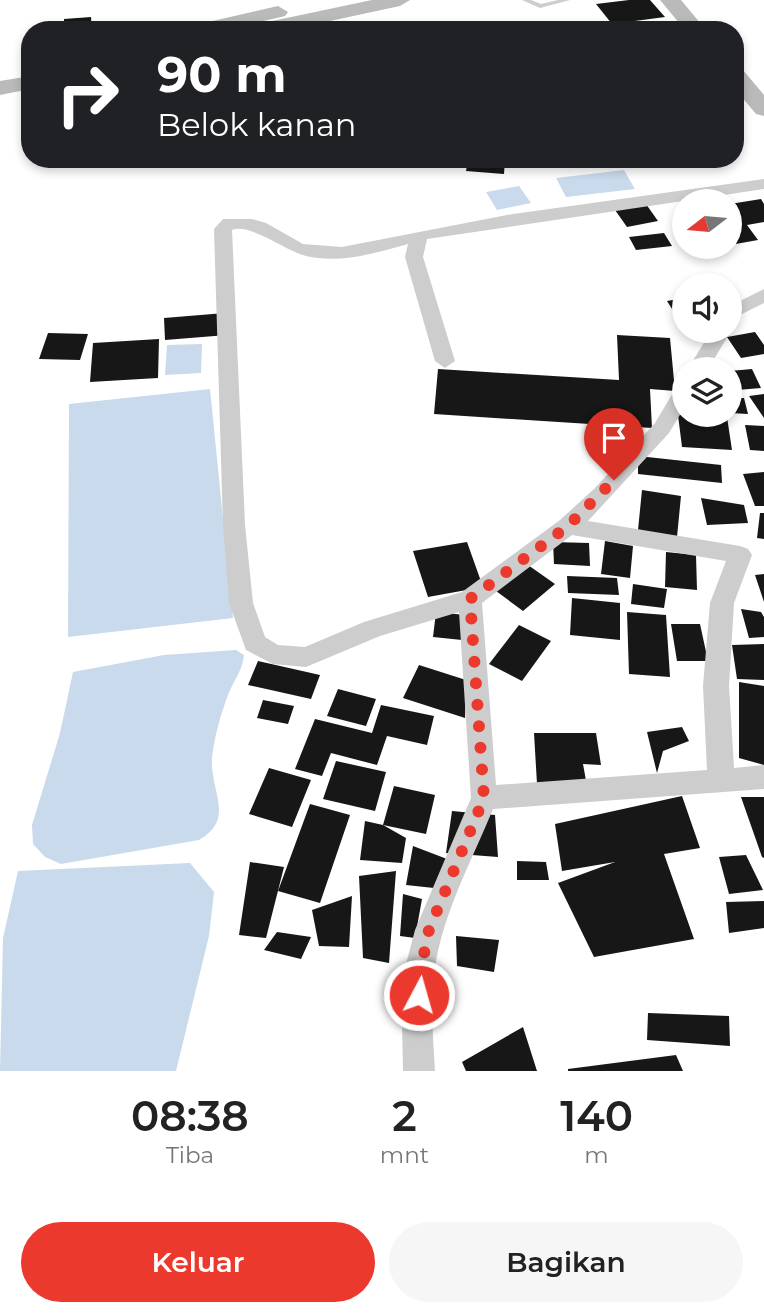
<!DOCTYPE html>
<html lang="id">
<style>
:root{--surface:#fff;--page:#f6f6f6;--text:#222;--muted:#767676;--accent:#eb392d}
body{margin:0;font-family:Montserrat,sans-serif;background:var(--page);color:var(--text);height:100vh;display:flex;flex-direction:column;font-size:26px;white-space:nowrap}
*{box-sizing:border-box;margin:0}
p{font-size:23px;color:var(--muted)}
.icon{flex:none;width:38px;height:38px;fill:none;stroke:currentColor;stroke-width:2;stroke-linecap:round;stroke-linejoin:round}
.map{position:relative;height:1071px;overflow:hidden}
.drawer{display:flex;flex-direction:column;background:var(--surface);flex:1}
.drawer>*{flex:none}
.top-card{position:absolute;left:21px;top:21px;width:723px;height:147px;border-radius:28px;box-shadow:0 4px 10px #0003;background:#202124;color:#fff;overflow:hidden}
.needle{width:46px;rotate:254deg}
.controls{position:absolute;left:672px;top:189px;display:grid;gap:14px}
.controls a{display:grid;place-items:center;width:70px;height:70px;border-radius:50%;background:var(--surface);box-shadow:0 4px 10px #0003;font-size:35px}
.pin{position:absolute;display:grid;place-items:center;width:60px;height:60px;color:#fff;margin:-72px -30px;border-radius:50% 50% 50% 0;rotate:-45deg;box-shadow:0 0 7px #0007}
.pin .icon{rotate:45deg}
.me{position:absolute;width:77px;margin:-38px;rotate:6deg;stroke-linejoin:round;filter:drop-shadow(0 0 5px #0008)}
.turn{display:flex;align-items:center;gap:24px;height:147px;padding:0 21px;font-size:32px}
.turn .icon{width:91px;height:91px;stroke-width:2.5}
.turn b{display:block;font-size:49px;line-height:60px}
.eta{display:flex;justify-content:space-evenly;align-items:center;height:119px;text-align:center}
.eta b{font-size:42px;font-weight:600;line-height:49px}
.cta{display:flex;gap:14px;margin-top:auto;padding:14px 21px}
.cta a{flex:1;height:80px;border-radius:42px;background:var(--accent);color:#fff;font-size:28px;font-weight:600;line-height:80px;text-align:center}
.cta a+a{background:var(--page);color:var(--text)}
.map>svg:first-child{display:block}
</style>
<div class="map">
<svg width="764" height="1071" viewBox="0 0 764 1071">
<rect width="100%" height="100%" fill="#fff"/>
<path fill="#c9daed" d="M624 170 635 189 566 197 556 178Z
M519 186 531 203 497 210 486 192Z
M202 344 201 373 165 375 167 345Z
M210 389 233 618 68 637 69 404Z
M236 650 244 655C242 672 234 679 228 695 221 713 214 738 212 758 210 792 236 819 199 840L61 864 45 857 33 844 32 825 60 733 73 672 164 655Z
M190 863 214 892 209 936 176 1071H0L3 938 18 871Z"/>
<path fill="#171717" d="M629 0H650L665 17 612 24 596 4Z
M91 17 92 30H64V19Z
M468 159H505L504 174 466 171Z
M761 199 764 204V222L747 225 758 240 730 245V204Z
M646 204 658 221 627 227 615 210Z
M664 233 672 246 636 250 629 237Z
M684 298V319L679 320 667 301Z
M225 313 227 335 165 340 164 318Z
M755 332 764 345V354L741 358 727 337Z
M48 333 88 334 80 360 39 359Z
M617 335 670 338 675 391 650 389 652 428 434 414 438 369 619 380Z
M159 339 158 378 90 382 93 343Z
M752 369 761 388 737 390 730 371Z
M764 394V418L749 396Z
M730 398H744L748 414 730 413Z
M678 415 727 417 732 450 682 447Z
M745 425 764 426V451L750 450Z
M587 426 622 427 624 454 588 452Z
M638 456 721 465 722 483 638 474Z
M764 472V506H755L743 474Z
M642 490 681 496 677 537 638 530Z
M701 498 744 505 748 523 707 525Z
M760 513H764V539L757 538Z
M605 541 633 546 630 578 601 574Z
M467 542 483 587 428 597 413 551Z
M553 542 589 543 590 566 554 564Z
M666 552 696 555 697 590 665 587Z
M528 565 555 584 523 611 496 591Z
M764 574V602L755 575Z
M567 576 617 578 619 595 568 593Z
M633 584 667 589 664 608 631 604Z
M572 598 620 603V640L570 635Z
M741 609 761 612 764 617V637L749 638Z
M436 612 465 615 462 640 433 637Z
M627 612 666 615 670 677 629 674Z
M671 624H700L708 661H677Z
M519 625 551 641 522 681 489 664Z
M764 644V680L737 679 732 645Z
M258 661 320 675 311 699 248 685Z
M419 665 466 680 465 718 403 698Z
M739 682 764 686V765L739 758Z
M338 689 376 699 366 726 327 716Z
M263 700 294 706 288 724 257 718Z
M381 705 434 716 427 745 387 736 377 765 331 753 322 776 295 769 315 719 372 733Z
M682 727 689 741 663 751 657 773 647 732Z
M534 733H596L601 765 583 764 587 786 537 784Z
M336 761 386 772 375 811 323 799Z
M269 768 311 780 292 827 249 814Z
M394 786 435 795 426 834 383 825Z
M682 796 700 848 664 854 694 939 594 957 558 883 615 862 562 871 555 824Z
M741 797H764V858L762 857Z
M310 804 350 815 320 903 278 891Z
M452 811 495 815 498 857 446 853Z
M365 821 383 825 406 838 402 863 360 860Z
M413 846 447 859 434 888 406 885Z
M746 855 763 890 729 894 719 857Z
M517 861 546 862 549 880H517Z
M250 862 284 867 266 938 239 935Z
M396 871 389 963 363 958 359 876Z
M403 894 422 899 415 938 400 936Z
M352 896 349 947 319 946 312 910Z
M764 901V928L729 933 726 902Z
M277 932 311 937 301 959 264 950Z
M456 936 499 940 494 972 457 966Z
M648 1013 729 1016 730 1046 647 1040Z
M523 1027 537 1071H466L462 1062Z
M676 1055 683 1071H568V1069Z"/>
<g fill="none" stroke-linecap="round" stroke-linejoin="round">
<path fill="#cdcdcd" fill-rule="evenodd" d="M522 0H531L541 4 558 0H570L540 8Z"/>
<path fill="#cdcdcd" fill-rule="evenodd" d="M764 179V189L427 239 423 257 455 361 445 368 435 361 405 257 408 244C376 253 340 264 306 256 284 250 250 223 232 230L245 525 253 603 265 637 278 645 305 647 364 622 462 592 560 520 594 489 655 423 677 386 684 384V408L669 433 588 521 740 546 748 549 752 555 734 603 729 686 734 768 764 765V789L493 809C472 860 443 913 435 968 430 1001 433 1037 435 1071H403L402 1023 405 968 415 930 471 798 459 612 380 636 306 667 273 664 246 650 229 603 223 525 214 229 223 219H252L266 223 303 244 342 247 507 215ZM572 535 726 561 710 603 703 686 707 770 496 785 482 603Z
M764 289V303L730 320V306Z
M730 329 731 331 708 369H688L711 331Z"/>
<path fill="#bababa" fill-rule="evenodd" d="M372 0H410L400 6 288 30H248L258 24Z
M660 0H681L706 30H685Z
M278 6 288 12 285 16 226 30H188L191 26Z
M735 69 743 70 764 95V116L756 114 735 89Z
M30 76V89L0 95V81Z"/>
</g>
<g fill="none" stroke-linecap="round" stroke-linejoin="round">
<path stroke="#eb392d" stroke-width="12" stroke-dasharray="0 21.6" d="M419 995 421 968 429 930 484 798 470 599 568 526 614 480"/>
</g>
</svg>
<div class="controls">
<a><svg class="needle" viewBox="-14 -14 28 28"><path d="M0-13l5 13h-10z" fill="#e53935"/><path d="M0 13l5-13h-10z" fill="#767676"/></svg></a>
<a><svg class="icon" aria-label="sound" viewBox="0 0 24 24"><path d="M4 9h4l5-4v14l-5-4H4zM17 9q2 3 0 6"/></svg></a>
<a><svg class="icon" aria-label="layers" viewBox="0 0 24 24"><path d="M12 4l9 5-9 5-9-5zM3 14l9 5 9-5"/></svg></a>
</div>
<div class="pin" style="left:614px;top:480px;background:#d93025"><svg class="icon" aria-label="arrive" viewBox="0 0 24 24"><path d="M6 21V4h12l-3 4 3 4H6"/></svg></div>
<svg class="me" style="left:419px;top:995px" viewBox="-20 -20 40 40"><circle r="17" fill="#eb392d" stroke="#fff" stroke-width="3"/><path d="M0-11L8 9 0 5-8 9z" fill="#fff"/></svg>
<div class="top-card">
<div class="turn"><svg class="icon" aria-label="right" viewBox="0 0 24 24"><path d="M7 20v-9h11M14 6l5 5-5 5"/></svg><div><b>90 m</b>Belok kanan</div></div>
</div>
</div>
<section class="drawer">
<div class="eta">
<div><b>08:38</b><p>Tiba</p></div>
<div><b>2</b><p>mnt</p></div>
<div><b>140</b><p>m</p></div>
</div>
<div class="cta"><a>Keluar</a><a>Bagikan</a></div>
</section>
